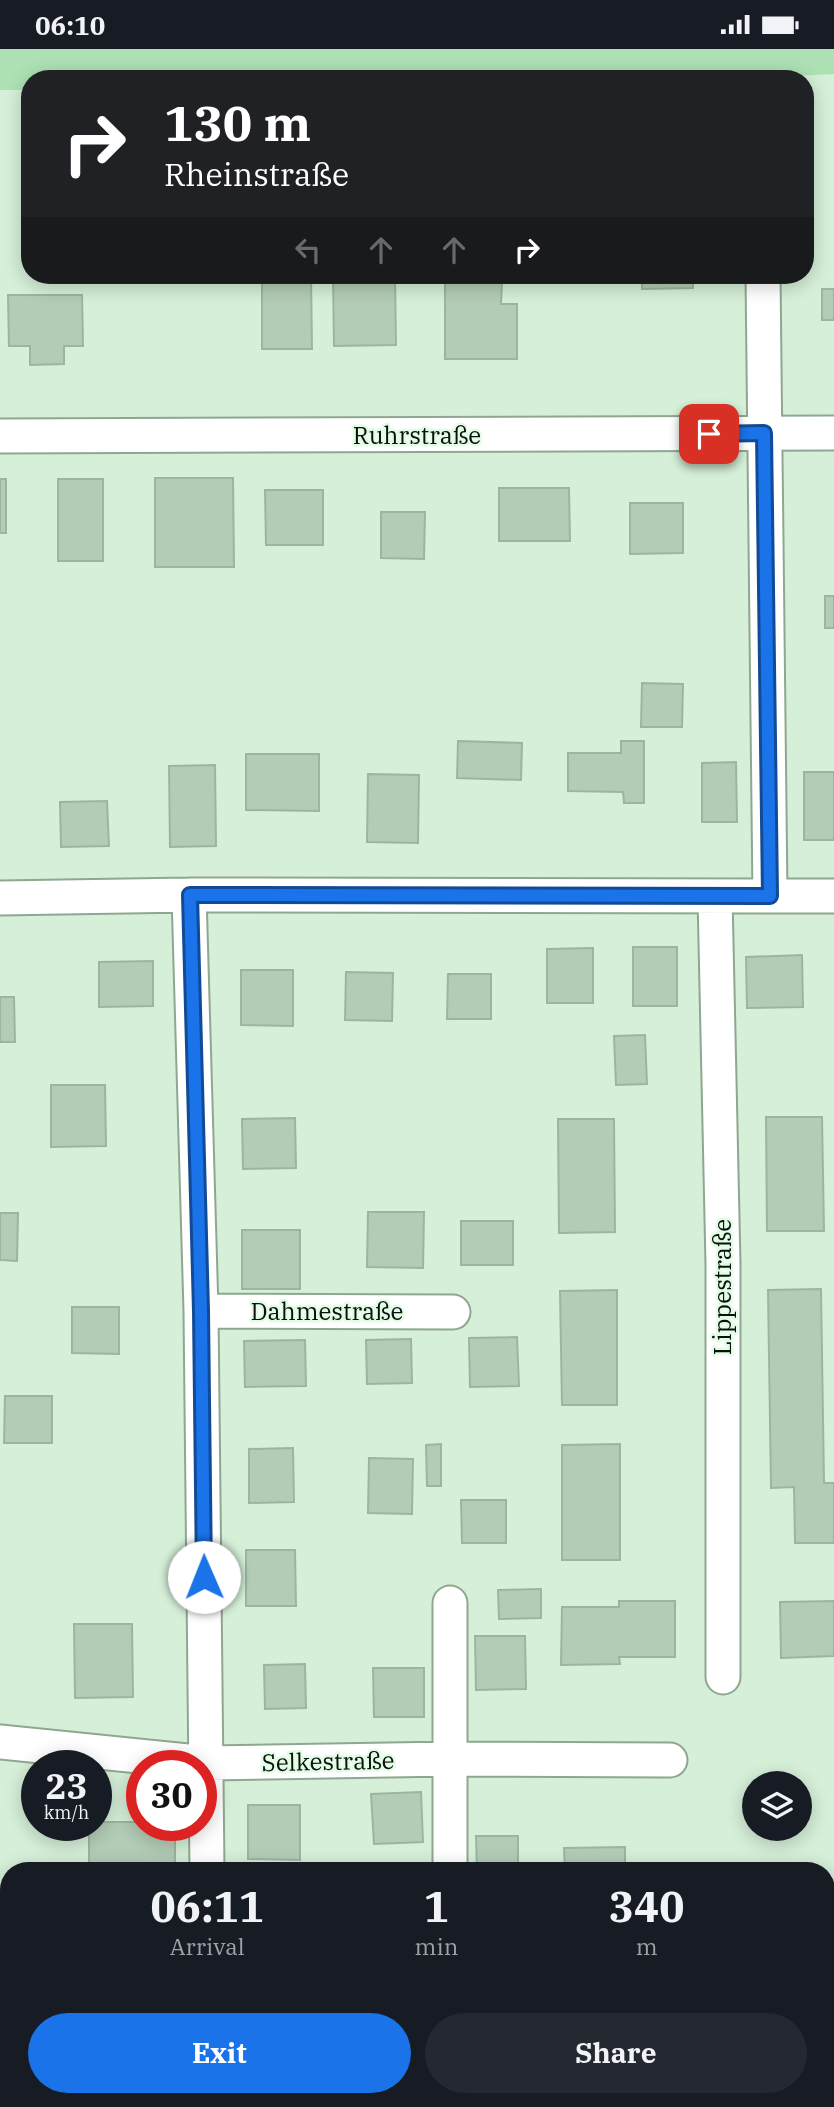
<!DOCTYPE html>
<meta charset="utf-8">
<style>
:root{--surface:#171b24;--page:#242831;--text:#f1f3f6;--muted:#9ea1a6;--accent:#1a73e8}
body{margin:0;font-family:"IBM Plex Serif",serif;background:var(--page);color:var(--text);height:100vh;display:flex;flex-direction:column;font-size:26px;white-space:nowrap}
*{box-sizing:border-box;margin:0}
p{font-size:23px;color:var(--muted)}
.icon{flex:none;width:38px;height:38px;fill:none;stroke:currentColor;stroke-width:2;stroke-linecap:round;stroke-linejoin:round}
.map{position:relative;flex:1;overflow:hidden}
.drawer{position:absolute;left:0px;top:1813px;width:835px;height:245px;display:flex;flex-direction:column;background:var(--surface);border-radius:28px 28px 0 0;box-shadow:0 4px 18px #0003}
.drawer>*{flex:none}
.banner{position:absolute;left:21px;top:21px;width:793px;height:214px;border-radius:28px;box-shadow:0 4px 18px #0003;background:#202124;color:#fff;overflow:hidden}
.fabs{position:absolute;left:742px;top:1722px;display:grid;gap:14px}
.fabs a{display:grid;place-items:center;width:70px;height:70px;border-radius:50%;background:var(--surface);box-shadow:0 4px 18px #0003;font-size:35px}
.speed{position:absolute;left:21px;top:1701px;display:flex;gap:14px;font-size:35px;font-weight:700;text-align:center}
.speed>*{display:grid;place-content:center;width:91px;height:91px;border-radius:50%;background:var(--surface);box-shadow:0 4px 18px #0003;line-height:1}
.speed small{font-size:18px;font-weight:400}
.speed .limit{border:10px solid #d22;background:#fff;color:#111}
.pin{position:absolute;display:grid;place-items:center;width:60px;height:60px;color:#fff;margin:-30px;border-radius:14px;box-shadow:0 4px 10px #0006}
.me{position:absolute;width:77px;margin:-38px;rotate:359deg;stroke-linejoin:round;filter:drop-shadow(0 0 5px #0008)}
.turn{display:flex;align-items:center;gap:24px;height:147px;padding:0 28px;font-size:32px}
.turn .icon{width:91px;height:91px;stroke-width:2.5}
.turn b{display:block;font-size:49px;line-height:60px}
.lanes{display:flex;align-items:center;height:66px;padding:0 28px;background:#0003;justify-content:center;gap:35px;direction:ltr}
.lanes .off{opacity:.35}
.eta{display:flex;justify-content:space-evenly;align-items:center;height:119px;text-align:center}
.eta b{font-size:42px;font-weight:700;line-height:49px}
.cta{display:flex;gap:14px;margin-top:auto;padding:14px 28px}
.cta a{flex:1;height:80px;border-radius:42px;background:var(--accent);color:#fff;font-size:28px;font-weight:700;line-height:80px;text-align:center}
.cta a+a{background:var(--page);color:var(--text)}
.status{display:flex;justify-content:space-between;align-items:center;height:49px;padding:0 35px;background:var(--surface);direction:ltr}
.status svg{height:19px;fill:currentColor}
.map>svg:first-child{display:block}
</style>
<div class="status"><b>06:10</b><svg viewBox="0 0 49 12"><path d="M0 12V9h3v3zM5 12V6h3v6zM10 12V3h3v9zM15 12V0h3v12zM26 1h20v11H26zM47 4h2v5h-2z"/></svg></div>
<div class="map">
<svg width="834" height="2058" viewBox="0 0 834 2058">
<rect width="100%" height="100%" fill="#d5efd8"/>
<path fill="#ade1b4" d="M0 0H834V25L733 30H30V41H0Z"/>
<path fill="#b3ccb6" stroke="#9cb59f" stroke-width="2" d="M262 226H311L312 300H262Z
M333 226H395L396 296 334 297Z
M642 226H693V239L642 240Z
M445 233H502L501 255H517V310H445Z
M822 240H834V271H822Z
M8 246H82L83 297H64V315L30 316V297H9Z
M155 429H233L234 518H155Z
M0 430H6V484H0Z
M58 430H103V512H58Z
M499 439H569L570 492H499Z
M265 441H323V496H266Z
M630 454H683V504L630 505Z
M381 463H425L424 510 381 509Z
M825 547H834V579H825Z
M642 634 683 635 682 678H641Z
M458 692 522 694 521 731 457 729Z
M621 692H644V754H624L623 743 568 742V704H621Z
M246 705H319V762L246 761Z
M736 713 737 773H702V714Z
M215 716 216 797 170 798 169 717Z
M804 723H834V791H804Z
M368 725 419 726 418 794 367 793Z
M107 752 109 797 61 798 60 753Z
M633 898H677V957H633Z
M593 899V954H547V900Z
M802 906 803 958 747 959 746 908Z
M153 912V957L99 958V913Z
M241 921H293V977L241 976Z
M346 923 393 924 392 972 345 971Z
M448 925H491V970H447Z
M0 948H14L15 993H0Z
M645 986 647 1035 616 1036 614 987Z
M51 1036H105L106 1097 51 1098Z
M766 1068H822L824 1182H767Z
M295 1069 296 1119 243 1120 242 1070Z
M558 1070H614L615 1183 559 1184Z
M368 1163H424L423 1219 367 1218Z
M0 1164H18L17 1212 0 1211Z
M461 1172H513V1216H461Z
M242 1181H300V1240H242Z
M821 1240 824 1434H834V1494H795L794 1438 771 1439 768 1241Z
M617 1241V1356H562L560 1242Z
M72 1258H119V1305L72 1304Z
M517 1288 519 1337 470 1338 469 1289Z
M411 1290 412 1334 367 1335 366 1291Z
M305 1291 306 1337 245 1338 244 1292Z
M5 1347H52V1394H4Z
M441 1395V1437H427L426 1396Z
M620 1395V1511H562V1396Z
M293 1399 294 1453 249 1454V1400Z
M369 1409 413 1410 412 1465 368 1464Z
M461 1451H506V1494H462Z
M246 1501H295L296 1557H246Z
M541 1540V1569L499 1570 498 1541Z
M619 1552H675V1608H619L620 1615 561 1616 562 1558H619Z
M834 1552V1607L781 1609 780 1553Z
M74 1575H132L133 1648 75 1649Z
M475 1587H525L526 1640 476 1641Z
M305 1615 306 1659 265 1660 264 1616Z
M373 1619H424V1668H374Z
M421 1743 423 1793 374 1795 371 1745Z
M248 1756H300V1811L248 1810Z
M96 1773H142V1776H175V1820L89 1821V1776H96Z
M476 1787H518V1822H477Z
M625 1798V1822H565L564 1799Z
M0 2001 9 2003V2055L0 2053Z
M114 2049H157L158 2058H114Z
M256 2049H298V2058H257Z
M431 2049H455V2058H432Z
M424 2054V2058H376V2055Z"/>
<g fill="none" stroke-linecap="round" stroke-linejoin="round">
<g stroke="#8fa791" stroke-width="37">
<path id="minor" d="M763 226 770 847
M0 387 834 384
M189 846 201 1262 207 1822
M715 847 723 1215V1628
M0 849 189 846 834 847
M201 1262 453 1263
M0 1693 207 1714 449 1710 670 1711
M450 1822V1554
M208 2049V2058
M790 2049V2058"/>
</g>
<use href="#minor" stroke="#fff" stroke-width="33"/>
</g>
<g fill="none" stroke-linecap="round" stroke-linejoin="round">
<g stroke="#114b97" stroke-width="18">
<path id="route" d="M204 1528 201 1262 190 846 770 847 764 384 709 385"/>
</g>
<use href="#route" stroke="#1a73e8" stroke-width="12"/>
</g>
<g text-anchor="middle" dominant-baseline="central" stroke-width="5" stroke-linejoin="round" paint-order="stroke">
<g font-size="24" fill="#08110a" stroke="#e2fce5">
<text x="417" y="386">Ruhrstraße</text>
<text transform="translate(722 1238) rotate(-90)">Lippestraße</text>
<text x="327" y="1262">Dahmestraße</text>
<text transform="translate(328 1712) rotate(-1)">Selkestraße</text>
</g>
</g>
</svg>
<div class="fabs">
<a><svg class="icon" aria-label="layers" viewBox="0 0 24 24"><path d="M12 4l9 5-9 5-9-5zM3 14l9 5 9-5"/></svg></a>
</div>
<div class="speed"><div>23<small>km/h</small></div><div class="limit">30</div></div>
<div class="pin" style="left:709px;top:385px;background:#d93025"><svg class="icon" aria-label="arrive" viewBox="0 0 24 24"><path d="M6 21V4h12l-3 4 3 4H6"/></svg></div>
<svg class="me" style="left:204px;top:1528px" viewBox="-20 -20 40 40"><circle r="19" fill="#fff"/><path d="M0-13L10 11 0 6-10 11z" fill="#1a73e8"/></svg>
<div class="banner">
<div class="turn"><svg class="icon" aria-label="right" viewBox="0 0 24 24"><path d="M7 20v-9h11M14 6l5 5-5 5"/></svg><div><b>130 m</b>Rheinstraße</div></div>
<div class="lanes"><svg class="icon off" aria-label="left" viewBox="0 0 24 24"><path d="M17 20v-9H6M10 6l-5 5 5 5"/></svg><svg class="icon off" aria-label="ahead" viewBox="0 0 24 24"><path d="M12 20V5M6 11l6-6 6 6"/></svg><svg class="icon off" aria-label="ahead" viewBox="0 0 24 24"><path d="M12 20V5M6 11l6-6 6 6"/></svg><svg class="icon" aria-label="right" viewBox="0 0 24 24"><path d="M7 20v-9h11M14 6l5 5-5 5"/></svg></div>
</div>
<section class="drawer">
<div class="eta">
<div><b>06:11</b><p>Arrival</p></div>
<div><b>1</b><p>min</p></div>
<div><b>340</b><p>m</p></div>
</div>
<div class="cta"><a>Exit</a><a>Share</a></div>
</section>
</div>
